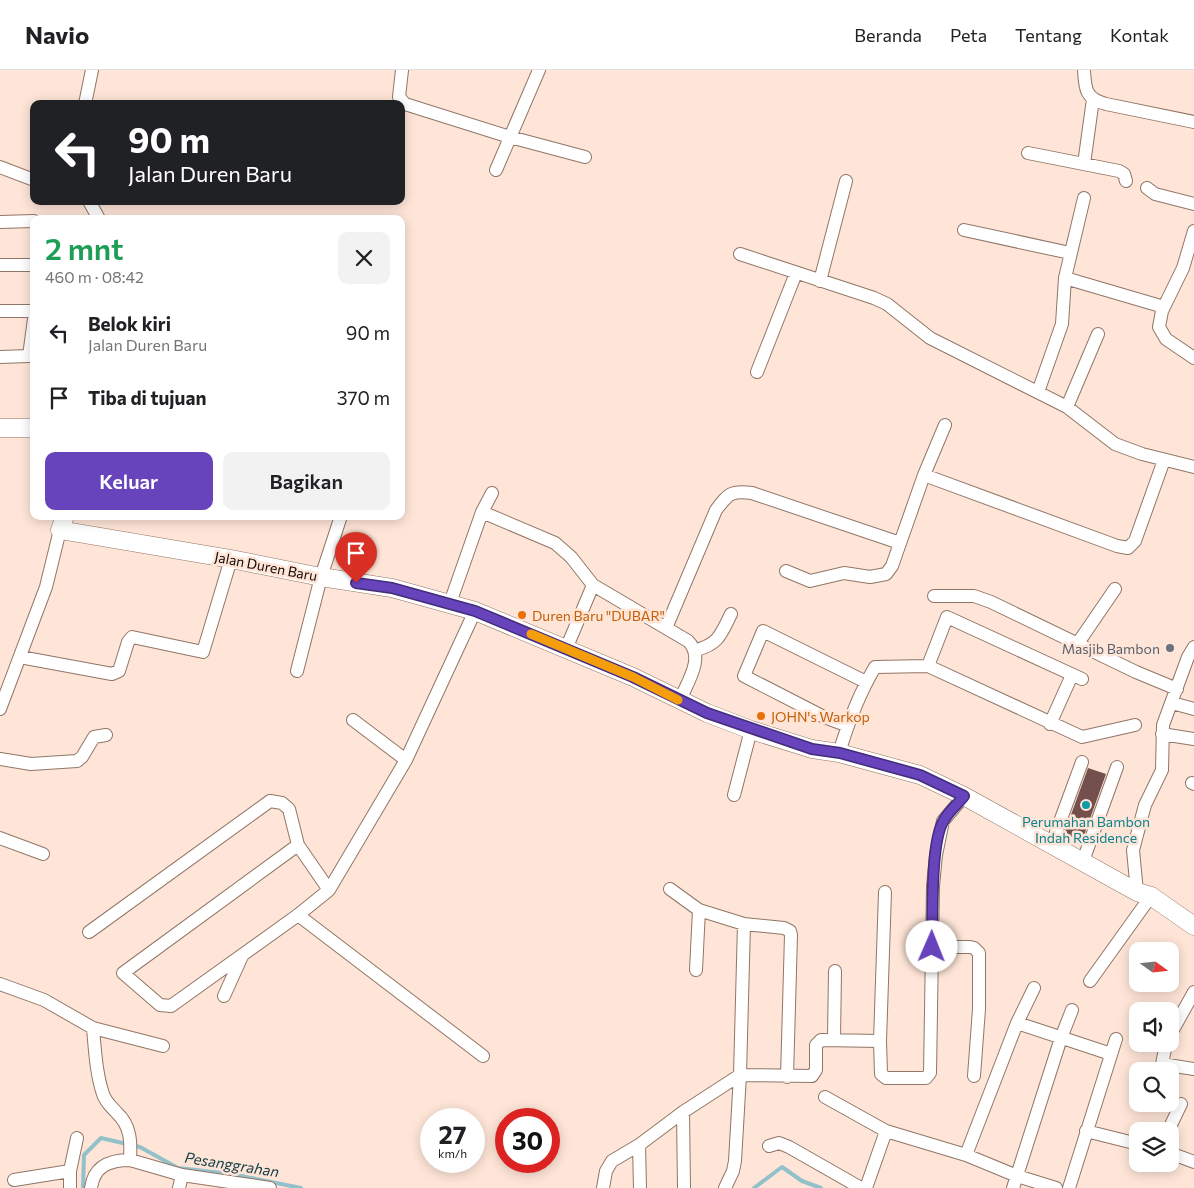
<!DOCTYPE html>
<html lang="id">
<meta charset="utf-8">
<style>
:root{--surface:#fff;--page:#f2f2f2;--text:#202124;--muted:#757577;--line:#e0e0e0;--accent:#6744bc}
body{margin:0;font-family:Commissioner,sans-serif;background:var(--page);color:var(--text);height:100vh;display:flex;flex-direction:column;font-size:19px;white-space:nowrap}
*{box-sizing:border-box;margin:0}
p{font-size:16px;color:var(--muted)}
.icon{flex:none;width:28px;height:28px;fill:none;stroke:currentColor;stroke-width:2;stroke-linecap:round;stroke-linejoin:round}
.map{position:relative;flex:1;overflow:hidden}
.panel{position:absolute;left:30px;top:145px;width:375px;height:305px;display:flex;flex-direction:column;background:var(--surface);border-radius:10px;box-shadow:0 2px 12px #0003}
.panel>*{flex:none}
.hud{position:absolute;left:30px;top:30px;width:375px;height:105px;border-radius:10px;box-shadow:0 2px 12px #0003;background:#202124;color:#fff;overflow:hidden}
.needle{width:32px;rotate:105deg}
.fabs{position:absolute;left:1129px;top:872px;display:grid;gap:10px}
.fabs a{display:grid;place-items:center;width:50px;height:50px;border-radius:10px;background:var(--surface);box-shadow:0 2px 12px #0003;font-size:25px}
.speed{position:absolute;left:420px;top:1038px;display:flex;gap:10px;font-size:25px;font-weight:700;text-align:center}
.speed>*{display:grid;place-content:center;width:65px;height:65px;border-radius:50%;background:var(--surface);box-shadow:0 2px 12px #0003;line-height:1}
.speed small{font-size:12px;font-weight:400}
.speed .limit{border:8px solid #d22;background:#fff;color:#111}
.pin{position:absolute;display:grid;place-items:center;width:42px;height:42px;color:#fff;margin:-51px -21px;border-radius:50% 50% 50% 0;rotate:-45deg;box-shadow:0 0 5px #0007}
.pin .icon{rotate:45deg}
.me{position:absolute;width:55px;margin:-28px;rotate:1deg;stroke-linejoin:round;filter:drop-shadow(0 0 4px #0008)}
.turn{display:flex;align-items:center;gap:18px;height:105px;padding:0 15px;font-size:22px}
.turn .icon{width:65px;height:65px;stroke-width:2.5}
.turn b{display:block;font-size:35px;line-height:42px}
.round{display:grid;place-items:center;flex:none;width:52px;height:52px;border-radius:10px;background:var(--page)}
.headline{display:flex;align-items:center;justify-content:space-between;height:85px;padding:0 15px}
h1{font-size:30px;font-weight:600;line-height:38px;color:#1e9e55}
.primary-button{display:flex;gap:10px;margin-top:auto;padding:10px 15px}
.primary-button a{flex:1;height:58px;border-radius:10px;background:var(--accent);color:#fff;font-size:20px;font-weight:600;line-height:58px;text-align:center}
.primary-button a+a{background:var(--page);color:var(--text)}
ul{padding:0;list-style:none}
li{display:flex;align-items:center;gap:15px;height:65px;padding:0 15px}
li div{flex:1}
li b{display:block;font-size:19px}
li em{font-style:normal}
header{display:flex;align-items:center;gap:30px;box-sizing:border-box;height:70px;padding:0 25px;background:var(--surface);border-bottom:1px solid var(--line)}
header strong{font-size:24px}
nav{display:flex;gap:28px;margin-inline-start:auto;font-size:18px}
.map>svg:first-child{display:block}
</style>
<header>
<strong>Navio</strong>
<nav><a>Beranda</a><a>Peta</a><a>Tentang</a><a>Kontak</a></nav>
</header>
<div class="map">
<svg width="1194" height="1118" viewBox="0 0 1194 1118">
<rect width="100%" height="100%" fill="#fee5d7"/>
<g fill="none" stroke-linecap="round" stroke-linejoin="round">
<path stroke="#93c1ca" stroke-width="4" d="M83 1118 84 1085 101 1068 140 1077 178 1098 232 1104 301 1118
M754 1118 782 1097 802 1111 821 1118"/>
</g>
<path fill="#74504c" d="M1088 698 1106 704 1082 771 1064 764Z"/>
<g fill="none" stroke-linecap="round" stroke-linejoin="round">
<g stroke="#917666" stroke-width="14">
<path id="street" d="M402 0 399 27 405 34 510 67 585 87
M1084 0C1085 18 1085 29 1106 34L1194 52
M85 34 92 0
M1028 83 1119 101 1124 104 1126 111
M1084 94 1093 29
M0 97 34 110
M496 100 539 0
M1147 118 1155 124 1194 134
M89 131 99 149
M0 152 34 151
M964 160 1070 183
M1194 161 1183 198 1162 241 1159 257 1166 269 1194 288
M740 184 874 228 887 234 930 268 1067 337 1115 374 1142 384 1194 397
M0 195H34
M1065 208 1164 237
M820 211 846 111
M0 241H34
M0 287 29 286 34 249
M757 302 796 203
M1038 322 1062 254 1065 208 1084 128
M1067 337 1098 264
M924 405 1117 476 1128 478 1135 471 1164 390
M482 442 555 473 571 487 593 515 688 571C705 587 688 611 680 630
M786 501 810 511 844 503 870 507 886 504 892 496 924 405 945 355
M934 526H974L991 532 1136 602 1177 619
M450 533 482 442 492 423
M666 558 716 440C728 424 731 420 752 423L900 473
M1078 573 1115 519
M566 579 593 515
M696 580C719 574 721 564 731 544
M20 587 112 604 119 601 128 572 132 567 203 582 231 489
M928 596 1082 667 1135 655
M297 601 321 507 341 446
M1172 633 1194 639
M0 639 46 517 60 460
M353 650 406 690
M1050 654 1072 605
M848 656 824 647 744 606 763 561 866 612
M1162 664 1194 669
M839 683C848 653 859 624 875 597L928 596 947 547 1082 609
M0 689 31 694 77 691 82 687 94 667 106 665
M1192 713 1194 714
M734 725 751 660
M0 768 43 784
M298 775 123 903 160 935 171 936 298 845 329 820 406 690 475 541
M1051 776 1082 692
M1083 791 1117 697
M670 819 699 840 744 854 740 1005 735 1091 733 1101 725 1118
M885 822 880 971 881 1004 886 1008H926L930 1003 933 816 936 785 943 751 964 726
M1137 822 1133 780 1145 735 1162 700 1163 655 1188 587 1194 577
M298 845 483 986
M744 854 784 858 790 861 791 865 787 1007
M89 862 270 731 282 733 289 739 298 775 329 820
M933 877H970L974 878 979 883V939L974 1006
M696 900 699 840
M1090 911 1151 826
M0 914 44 930 93 958C95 980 96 1003 103 1024 106 1033 111 1036 117 1043 131 1056 131 1072 130 1090 109 1090 94 1096 91 1118
M224 926 242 886
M1017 953 1111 984
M93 958 163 976
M1170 965 1194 922
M834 969 835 901
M1166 974 1162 994 1194 999
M825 1027 886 1061 966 1085 1017 1106 1056 1118
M683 1042 684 1118
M1086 1061 1138 1074
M1168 1061 1181 1034
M639 1075 640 1118
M769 1076 779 1073 789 1077 861 1118
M1170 1083 1194 1092
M966 1085 1017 953 1034 918
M130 1090 182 1105 270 1118
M14 1110 70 1101
M70 1118V1101L77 1068
M179 1118 182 1105
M603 1118 606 1101 612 1091 639 1075 683 1042 740 1005 812 1006 816 1000V975L821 970 880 971
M866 1118 886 1061
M1013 1118 1061 968 1072 940
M1069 1118 1116 969"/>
</g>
<g stroke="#917666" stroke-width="19">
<path id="secondary" d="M0 358H34
M65 446 60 460 231 489 321 507 392 518 475 541 633 607 707 643 751 660 812 679 839 683 920 705 964 726 1137 822 1151 826 1194 856"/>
</g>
<use href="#street" stroke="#fff" stroke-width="12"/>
<use href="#secondary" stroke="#fff" stroke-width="18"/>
</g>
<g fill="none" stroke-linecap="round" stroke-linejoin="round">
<g stroke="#432c7a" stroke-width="12">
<path id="route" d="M356 513 392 518 475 541 633 607 707 643 812 679 840 683 920 705 964 726C958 734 949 741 944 750 930 771 933 849 932 877"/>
</g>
<use href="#route" stroke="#6744bc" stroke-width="9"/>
<path stroke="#f59e0b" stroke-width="9" d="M531 564 633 607 678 630"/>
</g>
<g fill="#e8710a" stroke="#fee5d7" stroke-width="2">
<circle cx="522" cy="545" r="5"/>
<circle cx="761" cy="646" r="5"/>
</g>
<circle fill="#6b7280" stroke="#fee5d7" stroke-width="2" cx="1170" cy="578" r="5"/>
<circle fill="#0f9aa8" stroke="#fee5d7" stroke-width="2" cx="1086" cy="735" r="5"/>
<g text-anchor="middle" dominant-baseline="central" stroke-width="5" stroke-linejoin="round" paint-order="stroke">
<g font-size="14" fill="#130904" stroke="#fee5d7">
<text transform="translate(266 496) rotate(11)">Jalan Duren Baru</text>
</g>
<g font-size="14" fill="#c56008" stroke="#fee5d7" text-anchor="start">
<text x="532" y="545">Duren Baru "DUBAR"</text>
<text x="771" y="646">JOHN's Warkop</text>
</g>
<g font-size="14" fill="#5b616d" stroke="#fee5d7" text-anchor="end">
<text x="1160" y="578">Masjib Bambon</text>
</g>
<g font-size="14" fill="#0d838f" stroke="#fee5d7">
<text x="1086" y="751">Perumahan Bambon<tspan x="1086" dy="16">Indah Residence</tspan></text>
</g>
<g font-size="15" font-style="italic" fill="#123d45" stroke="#fee5d7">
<text transform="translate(232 1094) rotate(9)">Pesanggrahan</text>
</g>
</g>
</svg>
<div class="fabs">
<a><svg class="needle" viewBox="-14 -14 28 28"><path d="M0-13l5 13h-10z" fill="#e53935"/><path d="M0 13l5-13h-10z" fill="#757577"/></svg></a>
<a><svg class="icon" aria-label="sound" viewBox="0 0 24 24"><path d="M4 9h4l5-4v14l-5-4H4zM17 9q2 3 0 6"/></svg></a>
<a><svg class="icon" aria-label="search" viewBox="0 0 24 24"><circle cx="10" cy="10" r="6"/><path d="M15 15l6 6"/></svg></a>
<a><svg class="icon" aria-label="layers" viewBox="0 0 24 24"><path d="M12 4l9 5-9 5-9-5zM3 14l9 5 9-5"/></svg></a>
</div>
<div class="speed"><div>27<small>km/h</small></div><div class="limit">30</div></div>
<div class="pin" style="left:356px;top:513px;background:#d93025"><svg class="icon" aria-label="arrive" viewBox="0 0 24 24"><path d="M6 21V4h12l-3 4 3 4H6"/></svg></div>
<svg class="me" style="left:932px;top:877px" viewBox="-20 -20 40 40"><circle r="19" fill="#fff"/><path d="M0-13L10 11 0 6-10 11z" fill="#6744bc"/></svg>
<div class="hud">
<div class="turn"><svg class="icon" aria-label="left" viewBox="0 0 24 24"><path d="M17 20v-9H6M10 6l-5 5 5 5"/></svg><div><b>90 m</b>Jalan Duren Baru</div></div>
</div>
<section class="panel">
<div class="headline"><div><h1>2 mnt</h1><p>460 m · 08:42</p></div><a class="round"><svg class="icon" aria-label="close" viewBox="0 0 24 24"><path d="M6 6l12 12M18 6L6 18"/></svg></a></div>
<ul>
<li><svg class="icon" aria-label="left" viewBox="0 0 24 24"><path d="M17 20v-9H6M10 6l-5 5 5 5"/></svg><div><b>Belok kiri</b><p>Jalan Duren Baru</p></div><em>90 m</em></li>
<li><svg class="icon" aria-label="arrive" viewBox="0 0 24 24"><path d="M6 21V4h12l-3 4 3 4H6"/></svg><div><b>Tiba di tujuan</b></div><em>370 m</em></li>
</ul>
<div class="primary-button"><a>Keluar</a><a>Bagikan</a></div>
</section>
</div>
